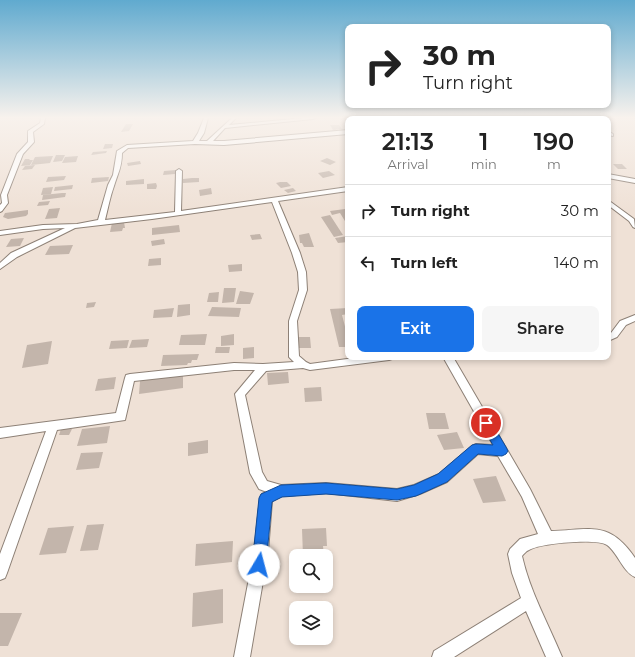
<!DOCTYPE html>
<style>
:root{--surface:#fff;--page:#f6f6f6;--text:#222;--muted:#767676;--line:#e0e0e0;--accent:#1a73e8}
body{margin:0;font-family:Montserrat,sans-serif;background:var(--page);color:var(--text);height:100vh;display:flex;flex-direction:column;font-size:15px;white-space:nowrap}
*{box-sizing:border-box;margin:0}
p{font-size:13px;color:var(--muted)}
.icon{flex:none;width:22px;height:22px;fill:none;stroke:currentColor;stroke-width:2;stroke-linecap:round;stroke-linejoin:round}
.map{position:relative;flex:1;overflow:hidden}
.drawer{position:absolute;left:345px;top:116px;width:266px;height:244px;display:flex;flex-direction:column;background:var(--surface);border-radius:8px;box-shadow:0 2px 6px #0003}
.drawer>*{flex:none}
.hud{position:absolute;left:345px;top:24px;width:266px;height:84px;border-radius:8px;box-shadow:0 2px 6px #0003;background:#fff;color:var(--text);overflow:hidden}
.buttons{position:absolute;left:289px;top:549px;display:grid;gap:8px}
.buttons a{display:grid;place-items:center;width:44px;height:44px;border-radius:8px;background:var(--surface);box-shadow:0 2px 6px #0003;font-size:20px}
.pin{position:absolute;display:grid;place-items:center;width:34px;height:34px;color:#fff;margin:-17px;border:2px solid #fff;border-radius:50%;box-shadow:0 1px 4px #0007}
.me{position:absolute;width:44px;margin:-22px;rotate:8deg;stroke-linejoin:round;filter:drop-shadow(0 0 3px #0008)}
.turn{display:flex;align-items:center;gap:14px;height:84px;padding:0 12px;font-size:18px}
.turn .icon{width:52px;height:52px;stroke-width:2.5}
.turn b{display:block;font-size:28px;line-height:34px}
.eta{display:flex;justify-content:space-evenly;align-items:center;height:68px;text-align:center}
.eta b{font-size:24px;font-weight:600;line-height:28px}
.cta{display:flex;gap:8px;margin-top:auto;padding:8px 12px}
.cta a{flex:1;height:46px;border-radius:8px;background:var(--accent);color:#fff;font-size:16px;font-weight:600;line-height:46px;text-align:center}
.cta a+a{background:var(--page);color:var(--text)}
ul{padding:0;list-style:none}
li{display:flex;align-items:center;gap:12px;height:52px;padding:0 12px;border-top:1px solid var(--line)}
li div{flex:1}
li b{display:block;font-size:15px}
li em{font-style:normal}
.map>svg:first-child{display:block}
</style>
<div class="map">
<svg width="635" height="657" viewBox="0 0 635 657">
<rect width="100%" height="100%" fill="#efe1d6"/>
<path fill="#c3b5ab" d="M126 124H133L129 131 121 132Z
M330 125H339L342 129 333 130Z
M105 144H113L112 148 103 149Z
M107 151 106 153 91 155 93 152Z
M56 155H65L62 161 53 162Z
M53 156 50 163 31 165 35 157Z
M78 156 76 162 62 163 65 157Z
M327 158 336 162 330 165 320 161Z
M25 159H30L29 160H33L30 165 21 166Z
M140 161 141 164 128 166 127 163Z
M613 164H622L627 169H618Z
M35 165 32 169 22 170 25 166Z
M176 170 175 174 163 175 164 171Z
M329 171 335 175 323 178 318 173Z
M66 176 64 180 46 182 48 177Z
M109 177 108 181 91 183 92 178Z
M192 178H199V182L183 183V179Z
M144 179V184L126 185V181Z
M280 182H287L291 186 281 188 276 183Z
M156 183 157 186 156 189H147V184Z
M73 185 72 189 54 191 55 187Z
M53 187 51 194 41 195 43 188Z
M211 188 212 194 200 196 199 190Z
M293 188 296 191 288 193 284 190Z
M62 193H66L65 197 42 200 43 195Z
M50 201 48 205 37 206 39 202Z
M60 208 57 218 45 219 49 209Z
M345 209 348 213V226L340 213 332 215 330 211Z
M28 210V214L26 216 8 219 3 217 5 213Z
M330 215 343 235 334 237 321 217Z
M124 222 125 228H123L122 231 110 232 112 223Z
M179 225 180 232 152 235V228Z
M309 233 314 247H304L302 243H300L299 235Z
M260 234 262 239 252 240 250 235Z
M348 236V242L338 243 335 238Z
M24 238 20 246 6 247 11 239Z
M164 239 165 244 152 246 151 241Z
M73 245 69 254 45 255 50 246Z
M161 258V265L148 266 149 259Z
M242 264V271L229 272 228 265Z
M224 288H236L234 302 222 303Z
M240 291 254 293 250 304H236Z
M219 292 218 302H207L209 293Z
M96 302 94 307 86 308 87 303Z
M190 304V315L177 317 178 305Z
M212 307 241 308 239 317 208 316Z
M174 308 172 317 153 318 154 310Z
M348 308V314L342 315 348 338V347H339L330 309Z
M207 334 205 345H179L181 335Z
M234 334V345L221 346V336Z
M296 337H310L311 348H297Z
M149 339 147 347 129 348 132 340Z
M129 340 127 348 109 349 111 341Z
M52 341 48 364 22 368 27 345Z
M216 347H230L229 353H215Z
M254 347V358L243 359V348Z
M199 354 197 360H192L191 363H188L187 365 161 366 163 355Z
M288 372 289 383 268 385 267 373Z
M183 375V388L139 394 140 381Z
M116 377 114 389 95 391 98 379Z
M321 387 322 401 305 402 304 388Z
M426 413H445L449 429H429Z
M110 426 107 443 77 446 82 429Z
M61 429H72L69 435H59Z
M457 432 464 448 444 450 437 435Z
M208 440V453L188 456V443Z
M103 452 99 468 76 470 81 453Z
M496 476 506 501 483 503 473 479Z
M104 524 98 550 80 551 87 525Z
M74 526 66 553 39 555 48 528Z
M326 528 327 546H323L324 556H303L302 529Z
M233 541 232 562 195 566 196 544Z
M223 589V623L192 627 193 593Z
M0 613H22L8 646H0Z"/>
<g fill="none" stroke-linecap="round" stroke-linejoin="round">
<g stroke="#8d8076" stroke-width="2">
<path id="street" d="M41 118H45L44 124 33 132 34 142 23 154 7 195 8 203 2 211 0 212V205L2 203 1 195 17 154 28 142V131L40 123Z
M204 118H208L204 133 199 141H207L232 118H236L229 125 303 118H315L313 119 225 128 213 141H224L348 130V134L224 145 195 144 128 148 122 153C122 167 118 173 114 186 110 197 108 208 105 220L175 212 176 171 179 169 182 171 181 211 348 187V191L278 201 300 253 306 272 307 290 297 321 299 356 306 362 310 364 362 357H394L392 359 389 360 310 370 303 368 266 371 245 395 262 472 267 481 281 485 326 483 397 489 414 485 439 474 472 446 476 444 493 445 443 357H453L530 489 551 531C591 530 609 520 635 558V577C623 572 618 553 607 545 597 538 540 543 529 550 526 551 524 554 522 556 530 592 548 623 562 657H546L526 611 454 657H432L434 651 521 598 512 573 508 554 510 549 520 539 538 534 522 497 498 456 478 454 447 482 420 494 397 501 326 493 282 496 272 501 268 552 250 657H234L254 552 260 498 262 494 267 492 259 489 250 473 235 394 255 370H234L134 381 125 420 57 430 7 573 5 578 0 580V554L46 431 0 438V428L116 413 125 378 126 375 130 374 234 363 263 364 294 362 289 357V321L299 290 298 272 292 253 272 202 152 219 75 228 17 257 0 269V263L11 253 65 228 43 229 0 235V231L43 225 77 224 98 220 108 185 113 175 117 151 127 145 193 141 198 133Z
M414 118H419L420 119H414Z
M534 118H547L549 119H534Z
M608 131 613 134V136L608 135Z
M608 174 635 179V183L608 178Z
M608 200 634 219 635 228 633 227 629 221 608 205Z
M635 315V321L626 325 617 337 608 341V334L611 333 620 321Z"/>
</g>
<use href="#street" fill="#fff" fill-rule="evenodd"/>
</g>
<linearGradient id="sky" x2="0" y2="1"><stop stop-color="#60aacf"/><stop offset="0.56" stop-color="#f8f2ed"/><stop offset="1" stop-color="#f8f2ed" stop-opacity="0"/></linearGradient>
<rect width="635" height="210" fill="url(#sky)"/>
<path fill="#1a73e8" stroke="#114b97" d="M486 418 490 420 506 447 508 451 506 454 502 456 478 454 447 482 416 496 397 500 326 494 282 497 272 502 266 565 264 570 259 572 254 570 252 565 259 498 261 494 281 485 326 483 397 489 414 485 438 474 472 445 476 444 493 445 480 423 482 420Z"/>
</svg>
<div class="buttons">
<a><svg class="icon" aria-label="search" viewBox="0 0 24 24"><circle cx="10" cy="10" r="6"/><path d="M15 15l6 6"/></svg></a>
<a><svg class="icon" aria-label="layers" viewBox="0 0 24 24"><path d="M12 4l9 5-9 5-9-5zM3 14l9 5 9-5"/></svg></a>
</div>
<div class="pin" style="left:486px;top:423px;background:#d93025"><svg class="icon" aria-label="arrive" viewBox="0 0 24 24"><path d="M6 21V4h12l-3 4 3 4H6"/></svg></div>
<svg class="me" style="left:259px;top:565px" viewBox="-20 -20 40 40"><circle r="19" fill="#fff"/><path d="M0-13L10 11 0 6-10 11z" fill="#1a73e8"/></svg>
<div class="hud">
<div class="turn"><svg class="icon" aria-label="right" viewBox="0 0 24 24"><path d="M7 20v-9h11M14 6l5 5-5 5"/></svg><div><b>30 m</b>Turn right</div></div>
</div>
<section class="drawer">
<div class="eta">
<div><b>21:13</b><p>Arrival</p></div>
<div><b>1</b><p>min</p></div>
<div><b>190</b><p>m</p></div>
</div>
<ul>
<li><svg class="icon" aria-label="right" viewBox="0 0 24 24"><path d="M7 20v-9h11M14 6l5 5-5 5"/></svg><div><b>Turn right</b></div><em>30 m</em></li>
<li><svg class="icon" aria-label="left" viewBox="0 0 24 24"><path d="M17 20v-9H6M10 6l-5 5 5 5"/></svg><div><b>Turn left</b></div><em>140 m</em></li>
</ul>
<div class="cta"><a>Exit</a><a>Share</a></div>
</section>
</div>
